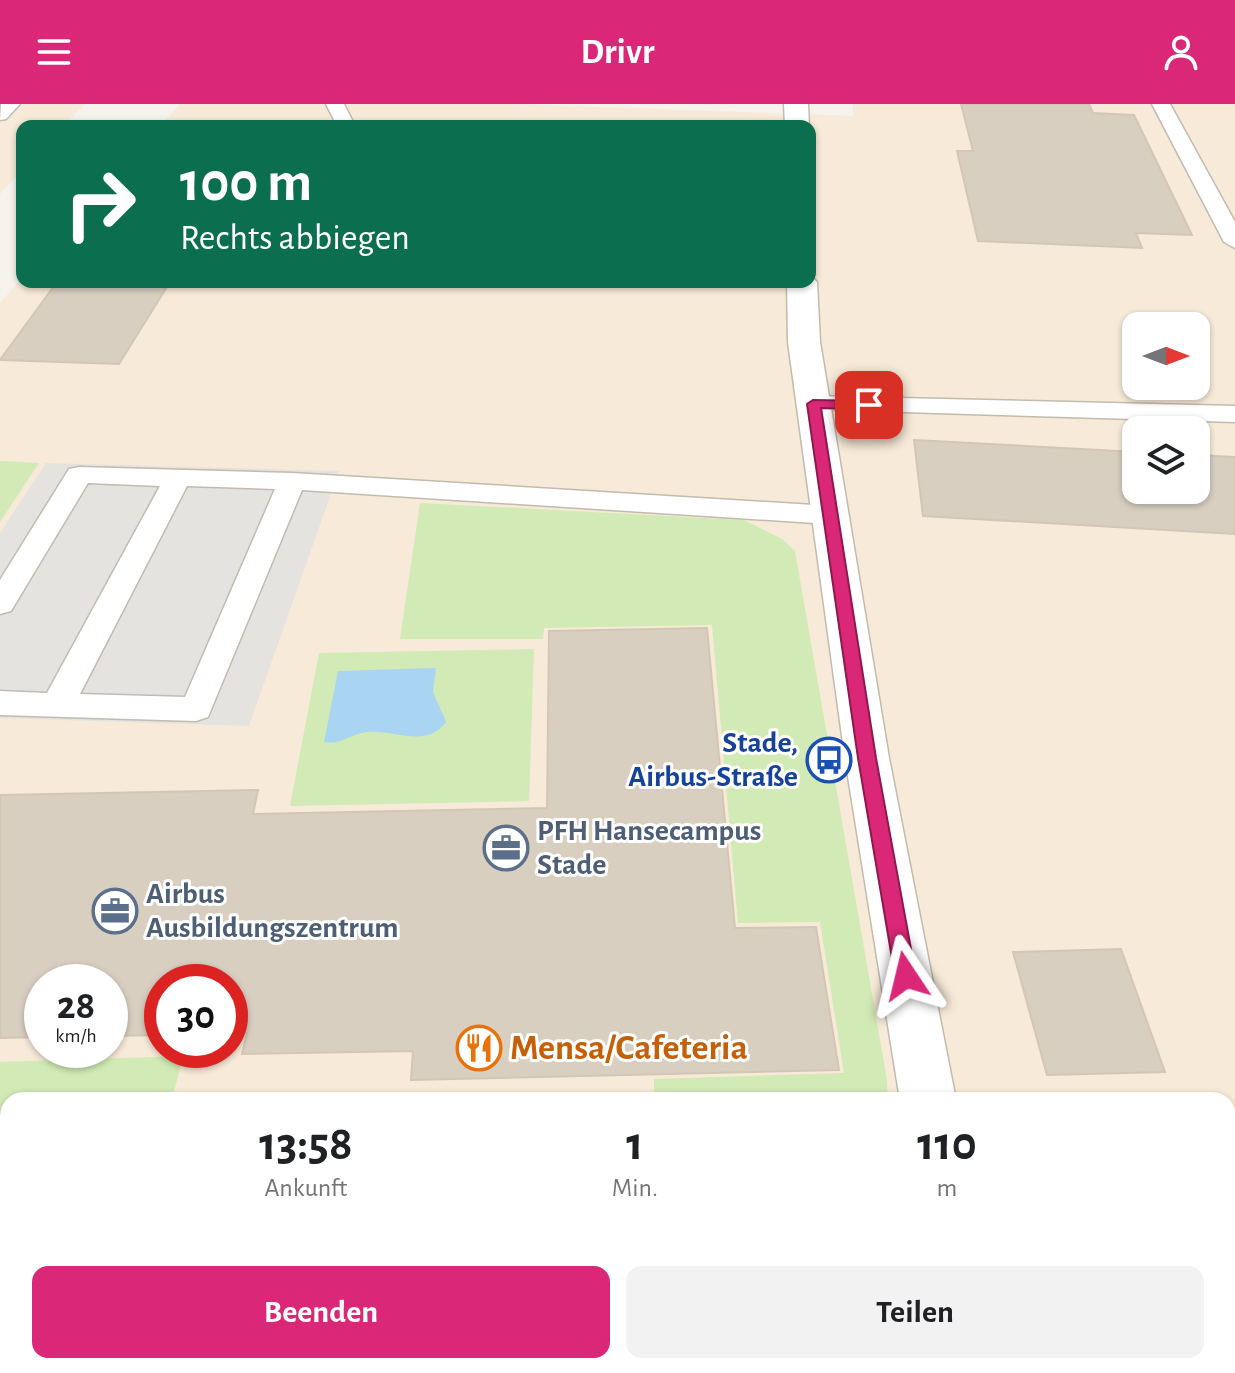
<!DOCTYPE html>
<html lang="de">
<meta charset="utf-8">
<style>
:root{--surface:#fff;--page:#f2f2f2;--text:#202124;--muted:#757577;--accent:#db2777}
body{margin:0;font-family:"Alegreya Sans",sans-serif;background:var(--page);color:var(--text);height:100vh;display:flex;flex-direction:column;font-size:30px;white-space:nowrap}
*{box-sizing:border-box;margin:0}
p{font-size:26px;color:var(--muted)}
.icon{flex:none;width:44px;height:44px;fill:none;stroke:currentColor;stroke-width:2;stroke-linecap:round;stroke-linejoin:round}
.map{position:relative;flex:1;overflow:hidden}
.drawer{position:absolute;left:0px;top:988px;width:1236px;height:282px;display:flex;flex-direction:column;background:var(--surface);border-radius:24px 24px 0 0;box-shadow:0 2px 6px #0004}
.drawer>*{flex:none}
.top-card{position:absolute;left:16px;top:16px;width:800px;height:168px;border-radius:16px;box-shadow:0 2px 6px #0004;background:#0b6e4f;color:#fff;overflow:hidden}
.needle{width:52px;rotate:90deg}
.buttons{position:absolute;left:1122px;top:208px;display:grid;gap:16px}
.buttons a{display:grid;place-items:center;width:88px;height:88px;border-radius:16px;background:var(--surface);box-shadow:0 2px 6px #0004;font-size:40px}
.speed{position:absolute;left:24px;top:860px;display:flex;gap:16px;font-size:40px;font-weight:700;text-align:center}
.speed>*{display:grid;place-content:center;width:104px;height:104px;border-radius:50%;background:var(--surface);box-shadow:0 2px 6px #0004;line-height:1}
.speed small{font-size:20px;font-weight:400}
.speed .limit{border:12px solid #d22;background:#fff;color:#111}
.pin{position:absolute;display:grid;place-items:center;width:68px;height:68px;color:#fff;margin:-34px;border-radius:16px;box-shadow:0 4px 12px #0006}
.me{position:absolute;width:88px;margin:-44px;rotate:350deg;stroke-linejoin:round;filter:drop-shadow(0 0 6px #0008)}
.turn{display:flex;align-items:center;gap:28px;height:168px;padding:0 32px;font-size:36px}
.turn .icon{width:104px;height:104px;stroke-width:2.5}
.turn b{display:block;font-size:56px;line-height:68px}
.eta{display:flex;justify-content:space-evenly;align-items:center;height:136px;text-align:center}
.eta b{font-size:48px;font-weight:700;line-height:56px}
.action{display:flex;gap:16px;margin-top:auto;padding:16px 32px}
.action a{flex:1;height:92px;border-radius:16px;background:var(--accent);color:#fff;font-size:32px;font-weight:700;line-height:92px;text-align:center}
.action a+a{background:var(--page);color:var(--text)}
header{display:flex;justify-content:space-between;align-items:center;height:104px;padding:0 32px;background:var(--accent);color:#fff;font-size:36px;font-weight:700}
.map>svg:first-child{display:block}
</style>
<header><svg class="icon" aria-label="menu" viewBox="0 0 24 24"><path d="M4 6h16M4 12h16M4 18h16"/></svg>Drivr<svg class="icon" aria-label="person" viewBox="0 0 24 24"><circle cx="12" cy="8" r="4"/><path d="M4 21q1-7 8-7t8 7"/></svg></header>
<div class="map">
<svg width="1235" height="1269" viewBox="0 0 1235 1269">
<rect width="100%" height="100%" fill="#f6f3ec"/>
<path fill="#f7ead8" fill-rule="evenodd" d="M0 0H85L64 22H22V66L0 90Z
M180 0H515L853 12V0H1235V1269H0V199L22 174V178H810V22H160ZM1136 222H1196V282H1136ZM1136 326H1196V386H1136ZM42 878H110V946H42ZM162 878H230V946H162ZM8 996H1228V1262H8Z"/>
<path fill="#d2eab5" d="M0 357 39 359 0 418Z
M420 399 744 416 782 435 795 447 887 976 888 996H654V975L844 969 820 818 738 819 712 521 544 524 543 535H400Z
M534 545 529 697 290 702 319 549Z
M183 952 172 996H8V1053H0V958Z
M0 1229H8V1262H897L905 1269H0Z"/>
<path fill="#e5e3e0" d="M46 359 339 367 249 622 0 614V429Z"/>
<path fill="#a9d4f2" d="M436 564 433 588 446 618C425 647 390 622 361 629 346 633 340 641 324 638L338 567Z"/>
<path fill="#d8cfc1" stroke="#d3c7b4" stroke-width="2" d="M961 0H1089L1093 9 1134 11 1192 131 1136 129 1142 144 978 137 957 47H973Z
M57 178H170L119 260 0 256Z
M914 336 1136 348V386H1196V351L1235 353V430L923 412Z
M707 524 735 824 816 823 839 966 411 976 413 947 242 950 247 929H230V878H162V931L110 932V878H42V933L0 934V691L258 686 253 710 547 704 549 527Z
M1121 845 1165 968 1047 971 1013 848Z"/>
<g fill="none" stroke-linecap="round" stroke-linejoin="round">
<g stroke="#c2bbae" stroke-width="3">
<path id="lane" d="M20 0 6 15 0 16 1 0Z
M326 0H344L355 22H337Z
M1152 0H1170L1235 118V144L1224 138Z
M813 292 1235 302V318L804 305 800 300 804 295Z
M79 363 292 369 830 402 840 405 844 411 840 417 830 420 302 386 208 613 196 617 0 611V587L47 589 160 382 88 379 11 507 0 510V476L69 365ZM187 382 275 385 185 593 80 590Z"/>
</g>
<g stroke="#c2bbae" stroke-width="3">
<path id="street" d="M784 0H808L809 22H785Z
M810 171 817 178 820 238 889 654 956 996H900L845 654 788 238 787 178H810Z
M0 1095H8V1155H0Z
M953 1262H1017L1019 1269H955Z"/>
</g>
<use href="#lane" fill="#fff" fill-rule="evenodd"/>
<use href="#street" fill="#fff" fill-rule="evenodd"/>
</g>
<path fill="#db2777" stroke="#8e194d" stroke-width="2" d="M813 296 869 297 876 301 869 306 821 304 876 654 916 872 913 878 906 881 898 878 895 872 858 654 807 300Z"/>
<defs>
<g id="bus-ring" transform="scale(2.3)"><circle r="9.5" fill="#fff" stroke="#1a4fb4" stroke-width="1.5"/><path d="M-5-6H5V4H4V6H2V4H-2V6H-4V4H-5ZM-3.5-4V0h7V-4ZM-3.5 1.2v1.5H-2V1.2ZM2 1.2v1.5H3.5V1.2Z" fill="#1a4fb4"/></g>
<g id="office-ring" transform="scale(2.3)"><circle r="9.5" fill="#fff" stroke="#5c6f8a" stroke-width="1.5"/><path d="M-6-3h4V-5.5h4V-3h4V5H-6ZM-1-4.5V-3h2v-1.5ZM-6 0V1H6V0Z" fill="#5c6f8a"/></g>
<g id="restaurant-ring" transform="scale(2.3)"><circle r="9.5" fill="#fff" stroke="#e8710a" stroke-width="1.5"/><path d="M-5-6h1v4h1v-4h1v4h1v-4h1v5L-1.5 .5V6h-2V.5L-5-1ZM5-6V6H3V1.5H1.5Q1.5-4 5-6Z" fill="#e8710a"/></g>
</defs>
<g fill-rule="evenodd">
<use href="#bus-ring" x="829" y="656"/>
<use href="#office-ring" x="506" y="744"/>
<use href="#office-ring" x="115" y="807"/>
<use href="#restaurant-ring" x="479" y="944"/>
</g>
<g text-anchor="middle" dominant-baseline="central" stroke-width="6" stroke-linejoin="round" paint-order="stroke">
<g font-size="30" font-weight="bold" fill="#164399" stroke="#fff" text-anchor="end">
<text x="798" y="639">Stade,<tspan x="798" dy="34">Airbus-Straße</tspan></text>
</g>
<g font-size="30" font-weight="bold" fill="#4e5e75" stroke="#fff" text-anchor="start">
<text x="537" y="727">PFH Hansecampus<tspan x="537" dy="34">Stade</tspan></text>
<text x="146" y="790">Airbus<tspan x="146" dy="34">Ausbildungszentrum</tspan></text>
</g>
<g font-size="36" font-weight="bold" fill="#c56008" stroke="#fff" text-anchor="start">
<text x="510" y="944">Mensa/Cafeteria</text>
</g>
</g>
</svg>
<div class="buttons">
<a><svg class="needle" viewBox="-14 -14 28 28"><path d="M0-13l5 13h-10z" fill="#e53935"/><path d="M0 13l5-13h-10z" fill="#757577"/></svg></a>
<a><svg class="icon" aria-label="layers" viewBox="0 0 24 24"><path d="M12 4l9 5-9 5-9-5zM3 14l9 5 9-5"/></svg></a>
</div>
<div class="speed"><div>28<small>km/h</small></div><div class="limit">30</div></div>
<div class="pin" style="left:869px;top:301px;background:#d93025"><svg class="icon" aria-label="arrive" viewBox="0 0 24 24"><path d="M6 21V4h12l-3 4 3 4H6"/></svg></div>
<svg class="me" style="left:906px;top:872px" viewBox="-20 -20 40 40"><path d="M0-17L14 15 0 8-14 15z" fill="#db2777" stroke="#fff" stroke-width="4"/></svg>
<div class="top-card">
<div class="turn"><svg class="icon" aria-label="right" viewBox="0 0 24 24"><path d="M7 20v-9h11M14 6l5 5-5 5"/></svg><div><b>100 m</b>Rechts abbiegen</div></div>
</div>
<section class="drawer">
<div class="eta">
<div><b>13:58</b><p>Ankunft</p></div>
<div><b>1</b><p>Min.</p></div>
<div><b>110</b><p>m</p></div>
</div>
<div class="action"><a>Beenden</a><a>Teilen</a></div>
</section>
</div>
